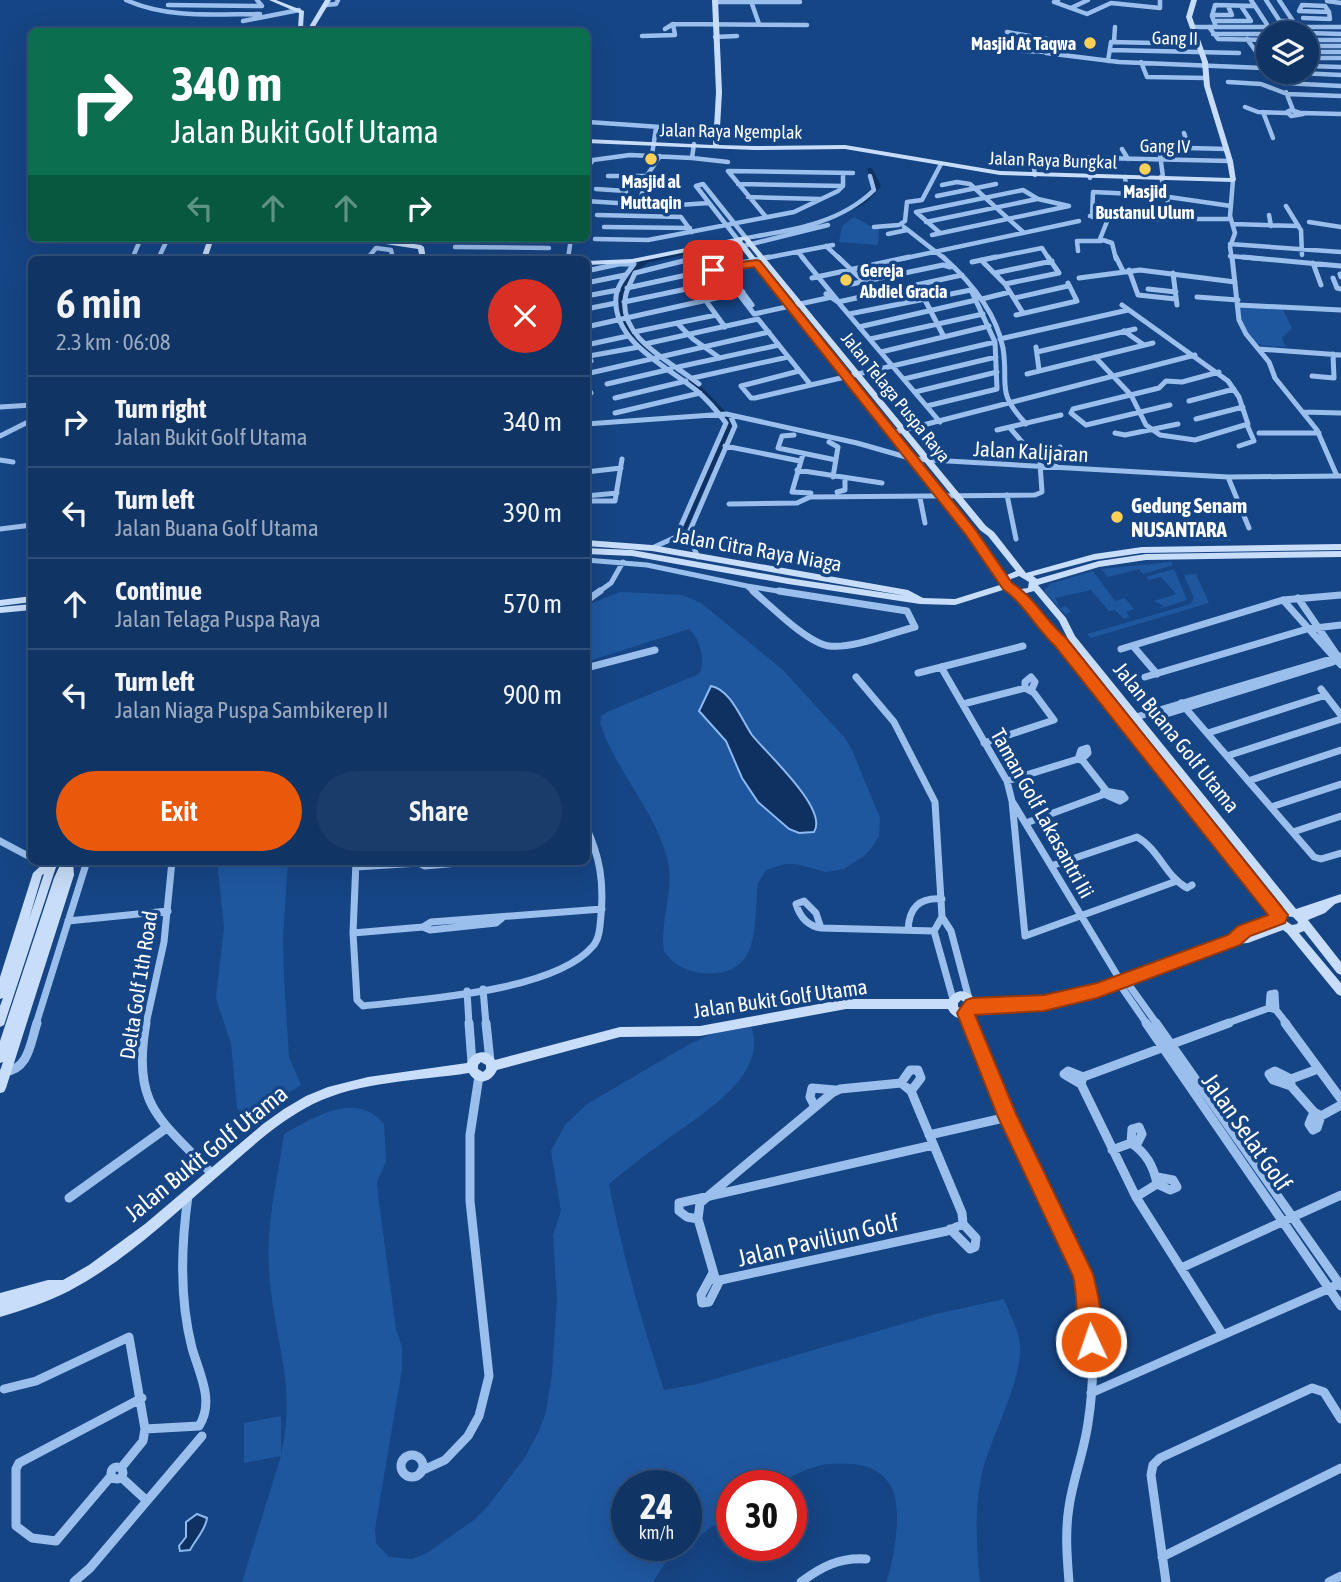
<!DOCTYPE html>
<meta charset="utf-8">
<style>
:root{--surface:#103464;--page:#193c6a;--text:#f1f3f6;--muted:#9caabf;--line:#304f78;--accent:#ea580c}
body{margin:0;font-family:"Asap Condensed",sans-serif;background:var(--page);color:var(--text);height:100vh;display:flex;flex-direction:column;font-size:26px;white-space:nowrap}
*{box-sizing:border-box;margin:0}
p{font-size:23px;color:var(--muted)}
.icon{flex:none;width:38px;height:38px;fill:none;stroke:currentColor;stroke-width:2;stroke-linecap:round;stroke-linejoin:round}
.map{position:relative;flex:1;overflow:hidden}
.drawer{position:absolute;left:28px;top:256px;width:562px;height:609px;display:flex;flex-direction:column;background:var(--surface);border-radius:10px;box-shadow:0 7px 28px #0002,0 0 0 2px var(--line)}
.drawer>*{flex:none}
.hud{position:absolute;left:28px;top:28px;width:562px;height:214px;border-radius:10px;box-shadow:0 7px 28px #0002,0 0 0 2px var(--line);background:#0b6e4f;color:#fff;overflow:hidden}
.tools{position:absolute;left:1256px;top:21px;display:grid;gap:14px}
.tools a{display:grid;place-items:center;width:63px;height:63px;border-radius:50%;background:var(--surface);box-shadow:0 7px 28px #0002,0 0 0 2px var(--line);font-size:35px}
.speed{position:absolute;left:611px;top:1470px;display:flex;gap:14px;font-size:35px;font-weight:700;text-align:center}
.speed>*{display:grid;place-content:center;width:91px;height:91px;border-radius:50%;background:var(--surface);box-shadow:0 7px 28px #0002,0 0 0 2px var(--line);line-height:1}
.speed small{font-size:18px;font-weight:400}
.speed .limit{border:10px solid #d22;background:#fff;color:#111}
.pin{position:absolute;display:grid;place-items:center;width:60px;height:60px;color:#fff;margin:-30px;border-radius:14px;box-shadow:0 4px 10px #0006}
.me{position:absolute;width:77px;margin:-38px;rotate:357deg;stroke-linejoin:round;filter:drop-shadow(0 0 5px #0008)}
.turn{display:flex;align-items:center;gap:24px;height:147px;padding:0 28px;font-size:32px}
.turn .icon{width:91px;height:91px;stroke-width:2.5}
.turn b{display:block;font-size:49px;line-height:60px}
.lanes{display:flex;align-items:center;height:66px;padding:0 28px;background:#0003;justify-content:center;gap:35px;direction:ltr}
.lanes .off{opacity:.35}
.round{display:grid;place-items:center;flex:none;width:74px;height:74px;border-radius:37px;background:var(--page)}
.summary{display:flex;align-items:center;justify-content:space-between;height:119px;padding:0 28px}
h1{font-size:42px;font-weight:600;line-height:52px}
.button{display:flex;gap:14px;margin-top:auto;padding:14px 28px}
.button a{flex:1;height:80px;border-radius:42px;background:var(--accent);color:#fff;font-size:28px;font-weight:600;line-height:80px;text-align:center}
.button a+a{background:var(--page);color:var(--text)}
ul{padding:0;list-style:none}
li{display:flex;align-items:center;gap:21px;height:91px;padding:0 28px;border-top:2px solid var(--line)}
li div{flex:1}
li b{display:block;font-size:26px}
li em{font-style:normal}
.map>svg:first-child{display:block}
</style>
<div class="map">
<svg width="1341" height="1582" viewBox="0 0 1341 1582">
<rect width="100%" height="100%" fill="#164585"/>
<path fill="#1f579f" fill-rule="evenodd" d="M854 217 874 228H879L878 245 839 242 842 226Z
M1240 305 1282 308 1292 328 1282 338 1286 347C1279 346 1269 347 1262 345 1246 340 1239 319 1240 305Z
M1184 525 1226 527 1231 541H1189Z
M1171 562 1173 565 1143 574 1139 569 1108 577 1101 569Z
M1174 569 1187 600 1158 609 1164 606 1154 601 1176 594 1161 577 1149 580 1146 577Z
M1093 571 1115 601 1125 598 1134 609 1126 612 1130 617 1124 619 1115 610 1109 611 1091 590 1055 598 1060 608 1066 606 1071 612 1065 614 1044 591 1050 584Z
M1196 574 1209 603 1091 638 1087 634 1191 604 1194 598 1184 575Z
M621 592 682 595 701 603 783 670 845 738 852 750 880 818 879 836 872 847 864 856 844 869 826 872 796 864H785L766 870 758 883C753 928 762 978 701 973 685 971 673 964 664 951 659 918 677 887 666 854 652 807 615 769 600 723L601 716 607 712 699 674C706 661 700 638 689 629L586 662V605Z
M217 861H288L283 937 284 978 289 1057 301 1085 250 1116 242 1115 237 1108 231 1043 216 998 224 927Z
M751 1027C770 1076 697 1117 665 1141 646 1154 627 1169 609 1184 622 1254 642 1323 664 1390L698 1384 936 1314 1004 1299C1009 1313 1019 1330 1020 1345 1023 1377 992 1436 983 1469 974 1505 976 1546 980 1582H886C892 1567 894 1551 896 1535 902 1483 884 1460 830 1464 808 1465 790 1480 769 1485 758 1488 743 1486 732 1486L731 1512 666 1562 653 1582H242L281 1456 244 1463V1423L281 1416V1454C298 1381 272 1337 269 1267 266 1221 278 1179 284 1134 314 1117 356 1090 384 1124L386 1161 377 1182 379 1203 396 1329 402 1347V1369L375 1529 376 1543 389 1557 412 1559 427 1553 474 1520 487 1507 524 1459 539 1431 546 1412 552 1374 557 1298 553 1235 561 1211 551 1151 565 1125 587 1104 688 1045 711 1034ZM626 1486H686V1545H626Z"/>
<path fill="#0e3162" stroke="#8dbaf0" stroke-width="2" d="M711 686C731 690 741 719 752 735 766 753 829 809 814 832L799 833 789 829 758 802 742 778 726 741 699 711Z
M197 1514 207 1518C206 1529 196 1539 190 1550L180 1551 179 1546 186 1537V1522Z"/>
<g fill="none" stroke-linecap="round" stroke-linejoin="round">
<path fill="#0e3162" fill-rule="evenodd" d="M868 168H872L881 186C872 197 863 209 848 210V208L863 200 875 186 867 169Z
M758 235 762 237 760 238 647 263C608 294 626 320 654 350L650 352C627 340 609 305 623 280 628 271 635 265 642 259Z
M685 376H691L730 416 732 427 680 544 676 547 672 544 724 427 723 419 685 380Z"/>
<path stroke="#9bbfed" stroke-width="4.5" d="M126 0C168 19 215 14 260 14
M1058 0 1054 2 1087 14 1111 3 1160 8V0
M1251 0 1270 29
M1266 0 1281 23
M1279 0 1293 21H1280
M751 1 759 24
M1327 1 1341 3
M715 2H800
M168 5 262 6 257 0
M326 5 336 4 338 0
M1302 5 1325 6 1329 12 1299 11Z
M1071 8 1088 0
M1212 15H1232L1228 6
M1303 18 1330 19 1329 12
M243 21 299 10
M1214 21H1251L1241 6
M1193 27H1341
M1209 27 1218 39 1269 40
M1216 27 1212 16 1215 5 1255 6
M665 29 673 24 807 25
M1007 32 1047 39 1046 53 1119 62 1263 68
M1307 33 1341 34
M1213 34H1269
M642 36 675 35 673 24
M715 37 737 36
M1247 39 1260 57 1269 58
M1263 40 1269 49
M1307 40H1341
M1114 42 1115 27
M1307 46H1341
M1003 50 1045 52
M1111 50 1239 53
M1307 52H1341
M1307 58H1341
M1108 61 1111 42 1199 44
M1141 62 1147 77 1206 78
M1307 66 1341 67
M1279 72 1341 75
M1228 82 1261 84 1287 94 1341 96
M1283 83 1341 86
M1286 92 1293 110
M1245 107 1258 112 1288 113
M1291 110 1303 114 1291 116 1287 112Z
M1263 112 1273 138
M1302 113 1341 114
M588 122 718 131
M1184 133 1189 148
M1149 140 1152 147 1226 149
M1159 147 1163 177
M1122 149 1128 159
M652 155 656 128
M1057 157 1230 161
M692 158 728 162
M1087 158 1090 178
M1033 162 1035 175
M586 169 593 160 630 155 692 158 694 144
M608 176H647
M1125 177 1127 193
M1161 177 1172 217
M738 184 843 186
M942 185 957 182 970 184 1023 232
M596 189 626 191V202
M937 196 996 184
M641 197 648 174 660 156
M748 197 820 199
M586 201 663 206 709 203
M1286 206 1299 227
M597 215 681 217 692 232
M1269 215 1271 226
M1090 216 1125 219H1231
M766 217 728 171 853 173
M1092 217 1093 192 1155 195 1231 206
M1108 219 1100 239 1112 243 1116 259
M926 222 1037 199
M1309 222 1341 227
M1233 224 1298 226 1301 230 1302 255
M604 227 690 228
M874 227 899 225 905 221 907 202 922 200 941 164
M904 227 945 259
M940 233 916 212 1023 190 1038 199 1069 206
M888 234 907 230
M932 235 1069 206
M595 239 648 240 794 212 838 191 843 186V173
M738 240 696 186 703 184 746 238C792 230 839 224 874 190L870 176
M1230 244 1341 252
M826 246 840 259
M455 247 549 248
M1078 251 1077 241H1101
M798 252 804 259
M1230 256 1263 259
M132 259 141 238
M158 259 168 238
M367 259 376 248 391 250 393 259
M568 259 571 238
M691 259 828 225
M760 259 833 245
M901 259 1079 221
M987 259 1042 248 1049 259
M1232 259 1230 247 1235 233 1230 216 1233 180"/>
<path stroke="#9bbfed" stroke-width="5" d="M699 257 635 273C632 280 628 287 626 294 615 337 672 362 699 384
M802 257 838 301
M838 257 864 282
M943 257C970 281 996 312 1003 348 1009 387 995 390 1026 424
M1116 257 1123 271
M1232 257 1239 320 1246 334 1269 362 1275 378 1317 430 1337 476
M1243 257 1341 266
M981 260 1005 284 1023 313
M972 262 996 257
M1313 263 1321 285
M723 266 752 305
M718 267 754 314 832 297
M1129 270 1138 295 1176 299
M586 271 619 264H634C627 274 617 285 616 297 612 342 668 367 697 391 709 401 717 411 726 423L676 537 652 548
M995 273 1052 261
M1173 273 1177 305
M1340 274 1341 277
M687 275 725 327
M812 278 909 257
M1079 278 1140 270 1235 282
M1333 278 1337 288 1341 289
M586 283 625 275
M1005 284 1059 273 1048 257
M847 285 943 265 950 267
M627 288 769 257
M1148 289 1176 292
M826 294 838 302 940 422
M586 296 618 290
M1197 297 1238 300
M924 298 944 337
M1015 298 1068 286
M982 299 1010 292
M624 302 696 287
M838 302 962 275
M1238 305 1341 310
M586 309 616 303
M849 314 971 290 995 342 997 389 927 406
M1016 315 1077 301 1068 283
M677 323 693 339 720 358
M586 327 743 292
M859 327 976 300
M1124 331 1144 345
M634 332 716 315
M870 339 983 314
M1000 339 1128 310
M645 344 758 319 810 384
M586 345 628 336
M1036 347 1039 370
M1259 349 1341 355
M586 351 591 361
M881 352 989 326
M1037 352 1135 329
M589 356 639 347
M1095 357 1131 395 1146 425 1160 435 1195 440 1248 424 1239 397 1228 381 1122 305
M678 367 779 345
M799 371 741 386 751 398H755L995 342
M590 373 769 332
M1027 374 1153 343
M1312 376 1334 378 1333 354
M693 378 788 357
M904 379 996 357
M607 384 671 369
M586 385 591 393 586 397
M915 392 997 372
M615 398 686 381
M1189 401 1234 389
M1170 405 1086 425 1071 413 1073 409 1159 388 1166 381 1182 382 1219 372
M0 407 32 405
M1303 412 1341 413
M615 413 700 393
M1196 419 1243 407
M586 424 726 414 857 443 913 459 1228 477 1341 476
M1010 428 1023 443
M997 430 1061 415
M892 433 1195 355
M1115 433 1125 435 1178 424
M1259 433H1319
M794 435 782 436 778 448 836 460
M0 436 32 420
M829 442 838 447 833 477
M725 446 800 461
M1239 446 1254 441 1247 425
M803 454 792 492 811 493
M0 460 13 462
M1055 465 1060 447
M797 470 882 483
M586 472 621 468
M1228 477 1249 528
M837 492 845 490V479
M1007 495 1016 539
M586 496 617 493
M920 498 925 523
M586 501H615L622 459
M729 504 797 503 810 497 1035 495 1042 492 1040 464
M0 529 32 525
M698 557 688 535 735 426 730 415
M586 560 647 565 747 586
M597 593 611 583 623 562
M755 593 747 586 790 593"/>
<path stroke="#9bbfed" stroke-width="7" d="M753 591C771 606 807 643 829 646 853 649 891 633 915 627L907 611 779 591
M1298 598 1339 658
M1283 600 1341 665
M586 601 600 591
M1133 646 1157 674
M1121 649 1283 600 1341 595
M941 667 1007 781 1012 801 1117 975 1118 982 1147 1024
M586 668 655 650
M918 673 1023 646
M856 677 894 722 935 802 942 917 934 931 953 999
M1145 677 1307 629 1341 625
M1025 688V682L1031 677 1035 682 1031 691
M1321 689 1341 715
M1181 703 1314 857 1321 859 1341 853
M963 704 1025 688 1034 693 1054 720 984 743
M1155 711 1160 716 1333 662
M1136 717 1341 656
M1208 733 1326 695
M1227 756 1341 719
M1078 759 1081 750 1087 748 1088 753 1081 760
M1007 781 1078 759 1083 761 1105 789 1102 795 1026 823
M1248 781 1341 750
M1105 791 1122 794 1125 798
M1104 794 1120 801 1125 798
M1012 801 1025 936 1174 882
M1271 807 1341 784
M1293 832 1341 816
M0 841 32 858
M356 861 353 933 357 1000 363 1006C422 999 554 992 593 946 600 938 600 925 601 915 604 882 600 857 586 827
M1051 866 1137 837C1159 849 1165 876 1187 888L1192 885
M356 867 419 863 425 866 481 861
M804 901 816 913 821 928C807 926 800 917 796 904Z
M942 917 951 931 969 999
M68 921 168 911
M423 927 430 930 496 923 502 918
M821 928 934 931
M908 930C909 908 919 897 942 899
M353 933 423 927 431 922 602 909
M1124 978 1157 1024
M483 989 486 1024
M467 991 469 1024
M1269 1008 1270 994 1275 993 1276 1010 1287 1024
M966 1013 971 1024
M36 1024 87 861
M146 1024 164 942 172 861
M1225 1024 1269 1008 1276 1010"/>
<path stroke="#9bbfed" stroke-width="9" d="M146 1023C131 1107 161 1119 212 1174
M469 1023 472 1063
M486 1023 490 1061
M970 1023 1008 1117 1083 1274C1093 1323 1096 1374 1088 1423 1084 1452 1073 1479 1069 1507 1065 1532 1067 1557 1069 1582
M1146 1023 1341 1306
M1156 1023 1341 1286
M1285 1023 1341 1099
M1318 1069 1291 1079V1086L1314 1112 1321 1116 1341 1105
M4 1072C29 1069 30 1044 37 1023
M1291 1079 1275 1071 1269 1074 1273 1080 1291 1086
M901 1083 911 1091 962 1213 963 1224 947 1231 716 1281 698 1219 700 1203 832 1093 840 1089Z
M901 1083 910 1070H918L921 1078 911 1091
M1081 1084 1064 1074 1068 1071 1083 1077
M815 1107 810 1097 812 1088 835 1090
M1314 1112 1309 1124 1313 1130 1317 1128 1321 1116
M929 1135 1008 1117
M1131 1143 1132 1129 1139 1127 1142 1134 1136 1146
M1112 1150 1131 1143C1145 1152 1154 1167 1157 1184L1136 1197
M1157 1177 1173 1180 1177 1187 1170 1190 1157 1184
M69 1198 165 1129
M698 1219 687 1217 679 1211V1203L933 1145
M950 1229 970 1249 975 1247 976 1238 963 1224
M1181 1268 1341 1195
M713 1273 701 1295 702 1303 709 1302 719 1282
M1223 1335 1136 1197 1081 1084 1083 1077 1229 1023
M4 1389 36 1381 129 1337 145 1429 143 1441 121 1468
M1091 1393 1341 1283
M145 1429 199 1426C215 1401 199 1373 192 1348 179 1298 181 1246 188 1196
M401 1466a11 11 0 1 1 22 0a11 11 0 1 1-22 0Z
M111 1473a6 6 0 1 1 12 0a6 6 0 1 1-12 0Z
M421 1471 445 1460 468 1436 479 1416 489 1376 470 1201V1135L479 1076
M111 1476 56 1541 32 1538 16 1526V1469L19 1463 142 1398
M121 1477 146 1500
M1162 1557 1341 1468
M74 1582 90 1568 202 1436
M801 1582C821 1567 840 1557 866 1559
M1166 1582 1151 1475 1153 1465 1160 1458 1312 1388 1324 1392 1341 1419
M1329 1582 1341 1576"/>
<path fill="#c8ddf9" fill-rule="evenodd" d="M269 0H276L304 11 303 27H309L325 0H331L314 28 348 32H307V30L298 29 299 13Z
M712 0H718L722 92 719 145 754 146 845 145 1000 171 1230 178 1227 161 1204 86 1202 62 1186 17 1191 0H1197L1192 17 1208 62 1210 86 1233 161 1236 180 1233 182 1000 175 845 149 754 150 586 143V139L713 145 716 92Z
M746 236 748 237 986 526 994 532 1026 573 1094 554 1142 547 1341 544V550L1142 553 1094 560 1033 576 1037 579 1099 561 1146 554 1341 551V557L1146 560 1099 567 1038 585 1066 618 1075 636 1296 909 1341 894V902L1335 904 1325 913 1308 920 1341 962V975L1337 973 1304 931 1299 933 1341 983V996L1337 994 1287 933 1283 930 1248 943 1234 944 1097 995 1061 1005 976 1010C969 1022 954 1021 948 1009H846L700 1036 620 1037 497 1070C491 1083 477 1086 469 1073 417 1081 360 1081 313 1104 277 1122 246 1152 216 1178 170 1218 124 1262 69 1291 47 1302 24 1310 0 1317V1293L48 1280H63L89 1265 145 1224 263 1124 284 1109 306 1096 328 1087 368 1077 467 1063C473 1051 487 1048 495 1060L620 1027 700 1026 846 999H949C956 988 969 989 975 1000L1061 995 1097 985 1230 937 1240 928 1273 916 1058 644 1040 628 1012 592 1006 589 955 605 920 604 788 584 632 556 586 554V548L632 550 788 578 907 596 652 551 586 546V540L652 545 908 590 923 598 955 599 1003 584V582L940 499 736 242 632 263 586 265V261L632 259ZM744 240 980 530 988 536 1016 571 1007 575 946 495 742 241ZM1019 576 1029 582 1028 588 1021 589 1011 585V579ZM1034 591 1059 621 1068 639 1283 907 1280 909 1064 640 1046 624 1023 594ZM1286 916 1293 917 1298 922 1297 924 1292 925 1286 921 1285 917ZM961 1000 966 1003V1007L963 1009 958 1007V1003ZM481 1062 486 1065V1069L483 1072 478 1069V1065Z
M208 238H214L207 259H201Z
M315 238 379 239 421 245 424 247 426 259H420L418 249 379 243 318 240Z
M32 596V602L0 606V600Z
M32 604V610L0 613V607Z
M46 861H58L5 1022 4 1025 0 1027V1006L3 998 0 999V977L33 873ZM44 874 29 919 42 875Z
M62 861H73L74 875 6 1088 4 1092 0 1093V1071L3 1062 0 1063V1041L54 878Z"/>
</g>
<path fill="#ea580c" stroke="#983908" stroke-width="2" d="M756 260 760 261 975 529 1012 583C1033 596 1047 622 1066 638L1288 915 1285 923 1250 936 1240 945 1097 998 1044 1011 975 1015 1016 1114 1093 1274C1098 1295 1107 1329 1098 1350L1091 1353 1083 1350C1074 1328 1079 1299 1073 1276L998 1117 957 1013 966 1000 972 998 1044 995 1097 983 1228 935 1238 926 1268 915 1055 646C1037 629 1023 603 1003 589L966 535 754 267 713 273 707 270 713 266Z"/>
<g fill="#ffd157" stroke="#164585" stroke-width="2.5">
<circle cx="1090" cy="43" r="7"/>
<circle cx="651" cy="159" r="7"/>
<circle cx="1145" cy="169" r="7"/>
<circle cx="846" cy="280" r="7"/>
<circle cx="1117" cy="517" r="7"/>
</g>
<g text-anchor="middle" dominant-baseline="central" stroke-width="7" stroke-linejoin="round" paint-order="stroke">
<g font-size="18" fill="#fff" stroke="#164585">
<text transform="translate(1175 38) rotate(1)">Gang II</text>
<text transform="translate(731 131) rotate(1)">Jalan Raya Ngemplak</text>
<text transform="translate(1165 146) rotate(1)">Gang IV</text>
<text transform="translate(1053 160) rotate(2)">Jalan Raya Bungkal</text>
<text transform="translate(896 397) rotate(51)">Jalan Telaga Puspa Raya</text>
</g>
<g font-size="18" font-weight="bold" fill="#fff" stroke="#164585">
<text x="1076" y="43" text-anchor="end">Masjid At Taqwa</text>
<text x="651" y="181">Masjid al<tspan x="651" dy="21">Muttaqin</tspan></text>
<text x="1145" y="191">Masjid<tspan x="1145" dy="21">Bustanul Ulum</tspan></text>
<text x="860" y="270" text-anchor="start">Gereja<tspan x="860" dy="21">Abdiel Gracia</tspan></text>
</g>
<g font-size="21" fill="#fff" stroke="#164585">
<text transform="translate(1031 451) rotate(3)">Jalan Kalijaran</text>
<text transform="translate(758 549) rotate(10)">Jalan Citra Raya Niaga</text>
<text transform="translate(1177 737) rotate(51)">Jalan Buana Golf Utama</text>
<text transform="translate(1043 813) rotate(61)">Taman Golf Lakasantri Iii</text>
<text transform="translate(138 985) rotate(-81)">Delta Golf 1th Road</text>
<text transform="translate(780 998) rotate(-8)">Jalan Bukit Golf Utama</text>
</g>
<g font-size="21" font-weight="bold" fill="#fff" stroke="#164585" text-anchor="start">
<text x="1131" y="505">Gedung Senam<tspan x="1131" dy="24">NUSANTARA</tspan></text>
</g>
<g font-size="24" fill="#fff" stroke="#164585">
<text transform="translate(1247 1132) rotate(55)">Jalan Selat Golf</text>
<text transform="translate(206 1153) rotate(-39)">Jalan Bukit Golf Utama</text>
<text transform="translate(818 1240) rotate(-13)">Jalan Paviliun Golf</text>
</g>
</g>
</svg>
<div class="tools">
<a><svg class="icon" aria-label="layers" viewBox="0 0 24 24"><path d="M12 4l9 5-9 5-9-5zM3 14l9 5 9-5"/></svg></a>
</div>
<div class="speed"><div>24<small>km/h</small></div><div class="limit">30</div></div>
<div class="pin" style="left:713px;top:270px;background:#d93025"><svg class="icon" aria-label="arrive" viewBox="0 0 24 24"><path d="M6 21V4h12l-3 4 3 4H6"/></svg></div>
<svg class="me" style="left:1091px;top:1342px" viewBox="-20 -20 40 40"><circle r="17" fill="#ea580c" stroke="#fff" stroke-width="3"/><path d="M0-11L8 9 0 5-8 9z" fill="#fff"/></svg>
<div class="hud">
<div class="turn"><svg class="icon" aria-label="right" viewBox="0 0 24 24"><path d="M7 20v-9h11M14 6l5 5-5 5"/></svg><div><b>340 m</b>Jalan Bukit Golf Utama</div></div>
<div class="lanes"><svg class="icon off" aria-label="left" viewBox="0 0 24 24"><path d="M17 20v-9H6M10 6l-5 5 5 5"/></svg><svg class="icon off" aria-label="ahead" viewBox="0 0 24 24"><path d="M12 20V5M6 11l6-6 6 6"/></svg><svg class="icon off" aria-label="ahead" viewBox="0 0 24 24"><path d="M12 20V5M6 11l6-6 6 6"/></svg><svg class="icon" aria-label="right" viewBox="0 0 24 24"><path d="M7 20v-9h11M14 6l5 5-5 5"/></svg></div>
</div>
<section class="drawer">
<div class="summary"><div><h1>6 min</h1><p>2.3 km · 06:08</p></div><a class="round" style="background:#d93025;color:#fff"><svg class="icon" aria-label="close" viewBox="0 0 24 24"><path d="M6 6l12 12M18 6L6 18"/></svg></a></div>
<ul>
<li><svg class="icon" aria-label="right" viewBox="0 0 24 24"><path d="M7 20v-9h11M14 6l5 5-5 5"/></svg><div><b>Turn right</b><p>Jalan Bukit Golf Utama</p></div><em>340 m</em></li>
<li><svg class="icon" aria-label="left" viewBox="0 0 24 24"><path d="M17 20v-9H6M10 6l-5 5 5 5"/></svg><div><b>Turn left</b><p>Jalan Buana Golf Utama</p></div><em>390 m</em></li>
<li><svg class="icon" aria-label="ahead" viewBox="0 0 24 24"><path d="M12 20V5M6 11l6-6 6 6"/></svg><div><b>Continue</b><p>Jalan Telaga Puspa Raya</p></div><em>570 m</em></li>
<li><svg class="icon" aria-label="left" viewBox="0 0 24 24"><path d="M17 20v-9H6M10 6l-5 5 5 5"/></svg><div><b>Turn left</b><p>Jalan Niaga Puspa Sambikerep II</p></div><em>900 m</em></li>
</ul>
<div class="button"><a>Exit</a><a>Share</a></div>
</section>
</div>
